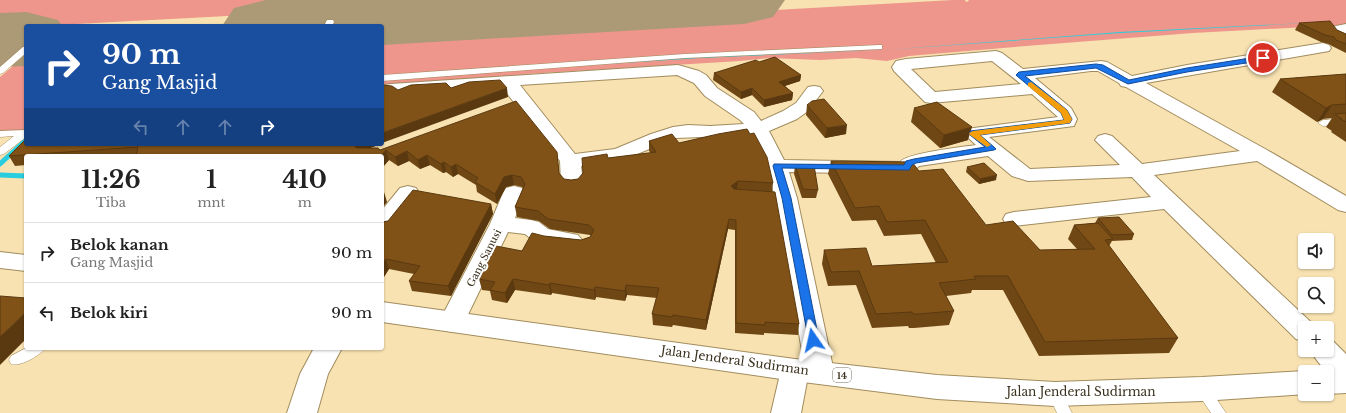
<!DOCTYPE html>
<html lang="id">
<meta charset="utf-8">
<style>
:root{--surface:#fff;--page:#f6f6f6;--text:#222;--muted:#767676;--line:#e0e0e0}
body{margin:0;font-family:"Libre Baskerville",serif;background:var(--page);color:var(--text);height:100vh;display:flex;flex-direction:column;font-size:15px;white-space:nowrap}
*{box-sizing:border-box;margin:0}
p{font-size:13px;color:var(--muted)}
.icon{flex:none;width:22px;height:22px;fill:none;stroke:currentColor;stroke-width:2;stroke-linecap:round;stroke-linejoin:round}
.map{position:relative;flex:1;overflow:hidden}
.panel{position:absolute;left:24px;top:154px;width:360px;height:196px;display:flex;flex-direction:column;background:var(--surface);border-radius:4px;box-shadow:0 1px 3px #0004}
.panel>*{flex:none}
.hud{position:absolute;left:24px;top:24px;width:360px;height:122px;border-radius:4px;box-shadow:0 1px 3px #0004;background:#1a4fa0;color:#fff;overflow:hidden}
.fabs{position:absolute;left:1298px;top:233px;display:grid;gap:8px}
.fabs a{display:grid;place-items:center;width:36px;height:36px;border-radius:4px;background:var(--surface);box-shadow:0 1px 3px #0004;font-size:20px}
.pin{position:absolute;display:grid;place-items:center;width:34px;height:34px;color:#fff;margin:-17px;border:2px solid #fff;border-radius:50%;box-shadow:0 1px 4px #0007}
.me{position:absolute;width:44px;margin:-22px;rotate:349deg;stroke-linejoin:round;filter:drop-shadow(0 0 3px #0008)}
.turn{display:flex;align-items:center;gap:14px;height:84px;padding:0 12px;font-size:18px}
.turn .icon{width:52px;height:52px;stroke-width:2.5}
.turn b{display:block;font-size:28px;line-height:34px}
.lanes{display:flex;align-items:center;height:38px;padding:0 12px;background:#0003;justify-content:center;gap:20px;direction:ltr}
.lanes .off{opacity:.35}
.eta{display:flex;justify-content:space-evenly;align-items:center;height:68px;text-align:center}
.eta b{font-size:24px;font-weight:800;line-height:28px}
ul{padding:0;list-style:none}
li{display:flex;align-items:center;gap:12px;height:60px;padding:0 12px;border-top:1px solid var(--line)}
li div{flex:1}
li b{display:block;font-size:15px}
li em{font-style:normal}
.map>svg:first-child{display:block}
</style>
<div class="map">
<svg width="1346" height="413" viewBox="0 0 1346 413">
<rect width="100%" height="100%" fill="#f8e2b1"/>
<path fill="#ee968c" d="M0 0H533L0 28Z
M953 0H965L966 2 969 1 968 0H1346V25L1193 33 1026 46 909 56 887 61 856 58 820 60 769 58 740 61 526 74 461 83 382 86V32Z
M26 55V131L0 133V77Z"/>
<path fill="#28cddf" d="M1346 21 1121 33 885 50 700 58 562 67 700 57 885 50 1120 32Z"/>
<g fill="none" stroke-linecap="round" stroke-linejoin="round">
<path stroke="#28cddf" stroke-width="5" d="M0 164 26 140
M0 175 26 176"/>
<path fill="#ac9a76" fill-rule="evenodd" d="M266 0H785L773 17 744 24 382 45V26H222L234 8Z
M26 12 58 20 62 26H26V66L0 67V13Z"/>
<g stroke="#a18c5e" stroke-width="1">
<path id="lane" d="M327 20H333L334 22 332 26H324Z
M879 45H882V49L685 58 382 81V75L685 54Z
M23 47H26V53L3 73 0 74V67Z
M1346 118V124L1323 126 1318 123 1323 120Z
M26 130V137L4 154 0 155V147L14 136 0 137V131Z
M26 348H45C40 356 20 367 11 364L9 360 11 356Z
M1202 383 1207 385 1226 413H1211L1195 389 1197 385Z
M1055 388 1060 390 1072 413H1057L1048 394 1050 390Z"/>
</g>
<g stroke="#a18c5e" stroke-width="2">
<path id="street" d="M1346 24V41C1339 39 1332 36 1328 30L1331 27Z
M1323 43 1329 45 1331 48 1329 51 1146 83 1267 150 1346 196V212L1338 210 1257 161 1154 175 1314 325 1316 328H1305V342L1296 339 1164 209 1014 226 1006 224 1003 219 1006 214 1014 212 1151 197 1132 177 1028 181 1012 176 988 156 919 166 913 172 906 174 789 172 797 198 834 372 830 380 820 383 810 380 808 376 801 413H771L781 370 785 362 795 359 804 362 775 198 767 166 751 135 676 138 625 159 581 166 583 182 579 187 572 188 565 187 561 182 560 161 502 87 391 94 385 93 382 89 385 85 391 84 678 65 699 71 706 75 717 88 754 112 761 121 783 111 796 103 808 87 814 86 820 87 823 91 808 111 797 119 769 131 784 160 900 162C906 153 962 147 976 145L963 133 966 129 1058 117 1032 94 931 103 925 102 894 71 892 67 896 61 906 59 996 51 1002 53 1023 69 1101 61 1107 62 1132 76 1187 65ZM992 61 1021 84 935 92 911 69ZM1091 71H1098L1119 83 1121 86 1126 87 1240 151 1142 164 1112 136 1105 134 1098 136 1095 140 1120 165 1030 169 989 137 1074 126 1077 119 1071 108 1035 78ZM677 75 694 83 705 96 740 120 744 124 710 126 688 125 673 127 651 134 615 149 575 154 520 85Z
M408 186 416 188 419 193 390 230 382 232V210L400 188Z
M514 186 522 188 525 193 515 218 531 220 539 222 548 229 578 235 582 240 578 245 570 248 542 244 534 241 525 234 508 232 461 329 452 332 443 329 439 322 490 224 503 193 506 188Z
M1327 340 1334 342 1346 354V383C1331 378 1318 364 1310 350H1327Z
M314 348H342L328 374 317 413H287L300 374Z"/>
</g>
<g stroke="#a18c5e" stroke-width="2">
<path id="highway" d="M0 252 26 255V271L0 268Z
M382 302 795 359 937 375 1055 382 1202 377 1305 371 1307 372H1305V394H1307L1202 401 1055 406 937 399 795 381 382 322Z
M1346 369V393L1327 394V372H1322Z"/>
</g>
<use href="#lane" fill="#fff" fill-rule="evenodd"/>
<use href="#street" fill="#fff" fill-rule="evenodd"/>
<use href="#highway" fill="#fff" fill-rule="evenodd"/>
</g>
<path fill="#6f4714" d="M1299 23 1337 30 1346 34V53L1332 46 1329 44 1321 42 1295 30Z
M759 62 801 75 800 81 785 86 793 93 792 100 764 107 752 95 741 99 713 80 714 73Z
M1346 74V142L1331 132 1332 131 1326 127 1332 118 1323 119 1317 122 1272 92 1280 79Z
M807 105 846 134 825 138 806 115Z
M914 108 968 140 940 148 911 122Z
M649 141 679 143 773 183 772 192 799 324 798 335 764 333V335L735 333V230L728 229 706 330 673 325 672 327 653 325 652 314 657 298 627 295 625 301 596 297 595 300 552 293 551 295 515 290 507 303 492 300 490 291 482 290 479 279 522 251 544 236 581 240 590 237 591 235H590L550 229 539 221 517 217 515 207 523 188 522 187 514 185 506 187 497 204 477 192 476 185 458 174 453 177 446 172 443 173 430 165 420 169 409 161 398 166 389 160 382 168V156H26V165L15 166 9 156 26 144H381L370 148 380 150 557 152 559 174 564 179 571 180 578 179 608 158 651 153 649 151Z
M831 161 919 171 986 225 1040 250 1077 249 1068 239 1074 225 1095 223 1098 218 1134 234 1132 240 1112 241 1109 246 1178 338 1169 353 1039 356 1003 290H972L971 293 946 296 954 311 949 325 914 328H909L908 326 872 328 856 285 828 286 822 264 824 250 872 266 936 263 921 234 884 236 876 220 852 221 828 174Z
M795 165 818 190 816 198H802L794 174Z
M967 167 996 180 979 184 966 172Z
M491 204 493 214 451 296 412 291 409 281 414 274 389 269 382 280V222Z"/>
<path fill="#5a3910" d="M801 75 800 81 778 88 779 82Z
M507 88 508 97 382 143V133Z
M752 88V95L741 99V92Z
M793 93 792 100 764 107V100Z
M1332 105 1323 119 1317 122 1326 108Z
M847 125 846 134 825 138 827 128Z
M972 127 968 140 940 148 944 135Z
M357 144H381L362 151 358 156 355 147Z
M386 150 389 160 382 168V156H381Z
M407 151 409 161 398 166 395 157Z
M427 155 430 165 420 169 418 160Z
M444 162 446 172 443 173 441 164Z
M456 164 458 174 453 177 451 167Z
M512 175 514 185 506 187 497 204 495 194 504 177Z
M997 175 996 180 979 184 980 179Z
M738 181 737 190 731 196V186Z
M384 192 387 202 382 208V194Z
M491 204 493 214 451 296 448 286Z
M729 219 728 229 706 330V320Z
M386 259 389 269 382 280V265Z
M513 279 515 290 507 303 505 293Z
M550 283 552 293 551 295 549 285Z
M626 285 627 295 625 301V291Z
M595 287 596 297 595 300 594 290Z
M26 312V339L0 365V337Z"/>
<path fill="#815217" stroke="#5a3910" d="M1330 21 1337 30 1346 34V44L1336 40 1334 37 1325 35 1299 23Z
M775 57 801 75 779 82 793 93 764 100 752 88 741 92 714 73 756 60 759 62Z
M1346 74V104L1332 105 1326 108 1280 79Z
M500 80 507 88 382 133V85L392 86 398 90 411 85 446 83 451 88 469 82Z
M824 99 847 125 827 128 807 105 812 101Z
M516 101 557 152 559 173 564 179 571 180 578 179 583 173 582 158 607 154 608 158 656 152 649 141 672 134 679 143 718 134 747 129 750 134 754 133 767 157 773 183 738 181 731 186 734 189 775 192 799 324 765 322V325L736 323V220L729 219 706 320 673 315 672 317 652 314 659 288 626 285 625 291 595 287 594 290 550 283 549 285 513 279 505 293 490 290 495 282 479 279 496 246 522 251 532 233 544 236 581 240 590 237 594 230 589 225 548 219 538 211 515 207 525 184 521 177 512 175 504 177 495 194 475 182 478 178 456 164 451 167 444 162 441 164 427 155 418 160 407 151 395 157 386 150 381 156H136L138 147 9 156 26 139V144H357L355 147 357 148H378L380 150Z
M937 102 972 127 944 135 914 108Z
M1346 113V122L1340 119H1342L1335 114Z
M831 161 912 162 919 171 943 169 986 225 1013 221 1040 250 1095 249 1074 225 1098 223 1113 239 1105 240 1178 338 1045 342 1008 276H974L976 279 939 283 954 311 918 314H913L912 312 876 314 859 271 831 272 824 250 866 248 872 266 948 262 925 220 887 222 879 206 855 208Z
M984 163 997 175 980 179 967 167Z
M795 165H814L818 190 803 189Z
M413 190 491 204 448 286 409 281 420 266 386 259 382 265V222L388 221Z
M1119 217 1134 234 1112 235 1098 218Z
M0 296 26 298V312L0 337Z"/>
<path fill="#1a73e8" stroke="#114b97" d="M1263 56 1266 57V60L1187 72 1128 84 1096 68 1025 76 1067 110 1072 119 1070 123 980 135 994 147 996 149 994 150 916 163 912 165 909 170H906L782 168 791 198 819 340 817 343 813 344 809 343 782 198 773 166 774 164 904 165 906 161 914 159 985 147 970 135V131L1064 120 1061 113 1017 76 1016 75 1019 72 1096 64 1103 65 1129 80 1187 68Z"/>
<path fill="#f59e0b" d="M1031 82 1067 110 1072 119 1070 123 980 135 991 145 987 147 970 135 969 133 973 131 1064 120 1061 113 1028 86V83Z"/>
<g text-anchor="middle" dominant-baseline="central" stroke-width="4" stroke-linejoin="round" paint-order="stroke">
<rect fill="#fff" stroke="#746e61" stroke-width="1" x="833" y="368" width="18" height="14" rx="3"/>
<g font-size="9" font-weight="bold" fill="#39301d">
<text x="842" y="375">14</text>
</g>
<g font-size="10" fill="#39301d" stroke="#fff">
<text transform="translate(484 258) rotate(-63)">Gang Sanusi</text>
</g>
<g font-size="12" fill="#39301d" stroke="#fff">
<text transform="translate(735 360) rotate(8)">Jalan Jenderal Sudirman</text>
<text x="1081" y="391">Jalan Jenderal Sudirman</text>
</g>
</g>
</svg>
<div class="fabs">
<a><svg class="icon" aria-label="sound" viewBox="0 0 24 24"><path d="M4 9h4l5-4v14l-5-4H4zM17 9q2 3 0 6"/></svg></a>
<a><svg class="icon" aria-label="search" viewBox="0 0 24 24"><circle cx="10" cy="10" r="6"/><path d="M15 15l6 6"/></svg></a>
<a>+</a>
<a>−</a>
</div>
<div class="pin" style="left:1263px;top:58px;background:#d93025"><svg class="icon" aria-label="arrive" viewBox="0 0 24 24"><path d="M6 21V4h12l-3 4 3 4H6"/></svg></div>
<svg class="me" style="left:813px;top:340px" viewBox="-20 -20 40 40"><path d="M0-17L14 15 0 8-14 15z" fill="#1a73e8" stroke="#fff" stroke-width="4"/></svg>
<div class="hud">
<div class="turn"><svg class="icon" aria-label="right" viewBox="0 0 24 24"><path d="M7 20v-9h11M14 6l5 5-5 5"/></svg><div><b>90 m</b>Gang Masjid</div></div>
<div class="lanes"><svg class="icon off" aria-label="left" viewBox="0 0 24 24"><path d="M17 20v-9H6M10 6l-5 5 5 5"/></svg><svg class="icon off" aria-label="ahead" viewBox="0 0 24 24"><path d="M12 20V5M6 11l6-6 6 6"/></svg><svg class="icon off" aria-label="ahead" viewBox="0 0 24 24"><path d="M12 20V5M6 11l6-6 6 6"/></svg><svg class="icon" aria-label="right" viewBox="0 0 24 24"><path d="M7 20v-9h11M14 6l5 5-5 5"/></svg></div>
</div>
<section class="panel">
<div class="eta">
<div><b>11:26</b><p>Tiba</p></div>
<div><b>1</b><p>mnt</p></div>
<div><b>410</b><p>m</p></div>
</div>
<ul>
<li><svg class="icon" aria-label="right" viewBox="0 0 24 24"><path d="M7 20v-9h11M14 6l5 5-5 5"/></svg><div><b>Belok kanan</b><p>Gang Masjid</p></div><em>90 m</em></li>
<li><svg class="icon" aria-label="left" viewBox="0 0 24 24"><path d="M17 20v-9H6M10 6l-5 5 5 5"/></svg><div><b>Belok kiri</b></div><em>90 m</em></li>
</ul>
</section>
</div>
